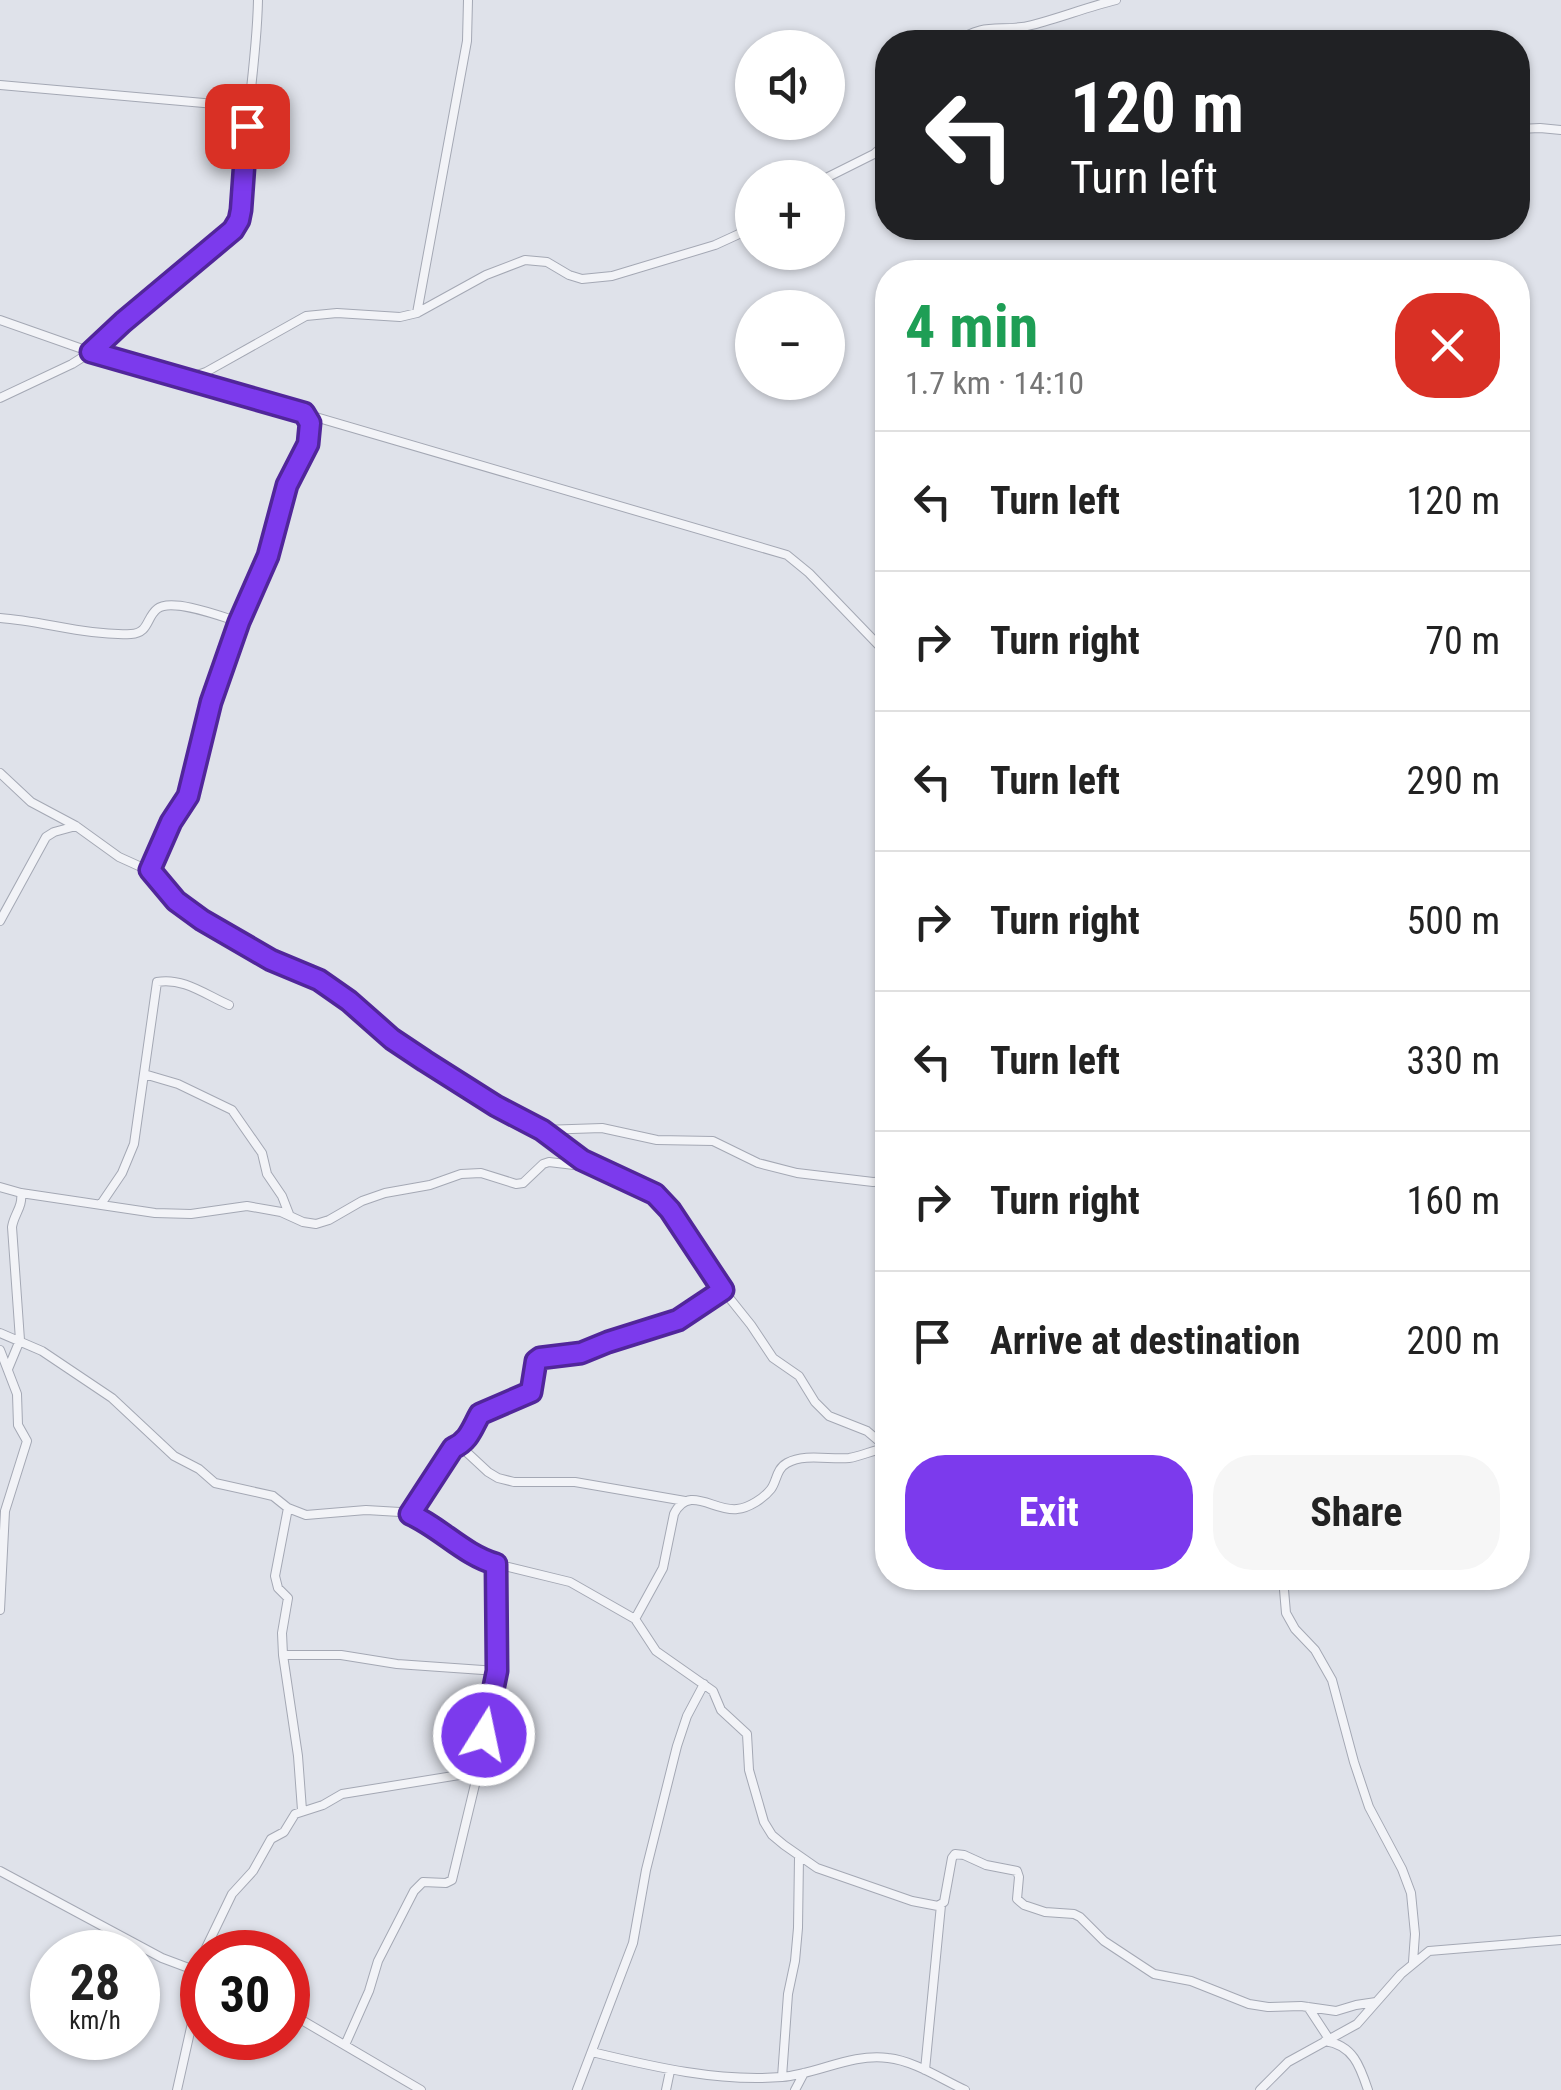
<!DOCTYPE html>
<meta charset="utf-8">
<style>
:root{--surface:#fff;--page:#f6f6f6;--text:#222;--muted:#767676;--line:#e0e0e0;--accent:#7c3aed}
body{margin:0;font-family:"Roboto Condensed",sans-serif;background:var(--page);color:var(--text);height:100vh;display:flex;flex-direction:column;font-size:38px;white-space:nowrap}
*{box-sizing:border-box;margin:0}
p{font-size:32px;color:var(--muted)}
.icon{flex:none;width:55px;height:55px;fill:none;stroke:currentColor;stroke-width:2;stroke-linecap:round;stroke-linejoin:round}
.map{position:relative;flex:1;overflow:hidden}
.side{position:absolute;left:875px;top:260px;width:655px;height:1330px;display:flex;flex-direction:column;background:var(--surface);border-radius:40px;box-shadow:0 2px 8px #0004}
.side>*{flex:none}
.banner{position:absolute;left:875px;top:30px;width:655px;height:210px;border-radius:40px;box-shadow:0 2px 8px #0004;background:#202124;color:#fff;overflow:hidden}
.buttons{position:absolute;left:735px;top:30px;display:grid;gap:20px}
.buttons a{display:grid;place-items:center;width:110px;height:110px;border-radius:50%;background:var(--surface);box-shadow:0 2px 8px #0004;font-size:50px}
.speed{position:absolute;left:30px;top:1930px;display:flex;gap:20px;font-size:50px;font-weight:700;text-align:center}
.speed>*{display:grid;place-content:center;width:130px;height:130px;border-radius:50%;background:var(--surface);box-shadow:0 2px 8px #0004;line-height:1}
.speed small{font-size:25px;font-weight:400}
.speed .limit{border:15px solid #d22;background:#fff;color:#111}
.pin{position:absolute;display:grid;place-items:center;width:85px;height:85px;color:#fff;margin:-42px;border-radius:20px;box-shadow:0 5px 15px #0006}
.me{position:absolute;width:110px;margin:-55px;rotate:10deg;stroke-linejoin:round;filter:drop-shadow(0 0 8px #0008)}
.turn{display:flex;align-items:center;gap:35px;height:210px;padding:0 30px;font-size:45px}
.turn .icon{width:130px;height:130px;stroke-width:2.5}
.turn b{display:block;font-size:70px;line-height:85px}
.round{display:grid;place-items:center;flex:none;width:105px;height:105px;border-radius:40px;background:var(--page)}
.head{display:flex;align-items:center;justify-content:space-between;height:170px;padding:0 30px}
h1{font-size:60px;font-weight:700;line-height:75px;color:#1e9e55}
.action{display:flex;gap:20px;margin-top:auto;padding:20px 30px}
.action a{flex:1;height:115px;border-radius:40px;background:var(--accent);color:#fff;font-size:40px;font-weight:700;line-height:115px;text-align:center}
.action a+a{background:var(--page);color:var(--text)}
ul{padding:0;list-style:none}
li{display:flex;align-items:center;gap:30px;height:140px;padding:0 30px;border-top:2px solid var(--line)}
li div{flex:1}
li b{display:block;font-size:38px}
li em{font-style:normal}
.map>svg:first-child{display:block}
</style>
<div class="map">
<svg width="1561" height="2090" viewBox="0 0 1561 2090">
<rect width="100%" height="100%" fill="#dfe2ea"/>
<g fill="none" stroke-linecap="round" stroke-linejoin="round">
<g stroke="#a4a8b4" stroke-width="10">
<path id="minor" d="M957 42C984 21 1002 33 1032 25 1060 18 1087 7 1116 0
M0 85 249 107
M1518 129 1540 128 1561 130
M826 178 874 154 888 142
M417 313 467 41 468 0
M0 320 91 352 186 379 206 372 306 316 337 313 400 317 417 313 486 275 525 260 547 262 569 275 582 279 612 276 715 245 752 228
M189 380 787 555 809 573 888 655
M0 398 72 364 91 352 123 322 233 230C246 207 242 177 244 151 249 101 257 51 258 0
M0 618C43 621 87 636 131 634 149 633 146 618 157 609 171 597 223 617 239 622
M0 773 31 802 76 826 119 857 150 871 187 911 249 949 319 980 349 1001 407 1049 526 1124 542 1130 602 1128 657 1140 713 1141 758 1163 797 1173 873 1182 888 1181
M150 871 171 822 188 796 211 703 239 622 268 556 287 485 308 444 310 423 304 413
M0 921 46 837 54 832 76 826
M144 1074 178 1084 232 1110 262 1153 267 1174 282 1196 289 1214
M543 1131 582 1160 655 1194 670 1210 723 1290 751 1325 773 1358 799 1376 815 1402 829 1416 867 1431 887 1448
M0 1187 21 1193 155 1213 191 1214 247 1206 281 1212 303 1222 316 1224 329 1220 362 1201 385 1193 430 1185 461 1174 481 1173 516 1184 523 1183 543 1164 549 1162 599 1168
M101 1204 122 1173 134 1144 157 982C183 977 206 995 229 1005
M1518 1324 1520 1334 1518 1355
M0 1333 42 1351 112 1398 174 1456 199 1469 215 1483 273 1496 288 1508 306 1515 366 1510 400 1512 425 1521 484 1561 570 1582 635 1619 656 1651 713 1691 721 1710 747 1734 749 1770 764 1822 772 1835 784 1845 817 1868 912 1901 938 1906 944 1902 952 1858 955 1854 964 1855 986 1865 1017 1871 1019 1877 1017 1899 1024 1905 1045 1912 1074 1914 1080 1917 1104 1941 1154 1974 1191 1981 1249 2004 1268 2007 1301 2006 1336 2011 1356 2005 1376 2002
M0 1350 17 1394 18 1425 27 1441 5 1511 0 1610
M8 1369 20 1340 12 1227C14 1214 23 1207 21 1193
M460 1446 470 1435 480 1414 531 1392 536 1361 540 1357 581 1353 608 1342 678 1321 723 1290
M288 1508 275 1576 278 1588 288 1598 282 1633 283 1655 298 1756 302 1810
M410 1514 453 1448 460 1446 488 1472 498 1478 514 1482H575L685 1501
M1283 1578 1286 1613 1295 1629 1315 1650 1332 1680 1354 1762 1369 1807 1402 1869 1411 1893 1415 1934 1413 1962
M635 1619 663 1568 674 1514C689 1484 714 1512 737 1509 749 1508 764 1498 771 1489 777 1481 776 1469 787 1463 805 1453 830 1460 849 1458 863 1456 874 1449 888 1448
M283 1655H341L397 1664 497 1671
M0 1871 162 1958 202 1973
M204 1952 232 1894 253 1871 271 1839 284 1832 295 1814 323 1805 342 1794 478 1772
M1308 2007 1329 2039
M288 2012 421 2090
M1325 2041C1353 2045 1360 2066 1368 2090
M345 2045 369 1991 378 1961 414 1891 423 1882 446 1883 452 1880 478 1772 497 1671 496 1565
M592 2052C654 2067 718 2082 782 2077 817 2074 852 2053 888 2058 915 2061 941 2079 965 2090
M925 2070 941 1905
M782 2077 788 1994 795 1961 798 1928 799 1857
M177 2090 192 2023 202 1991
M577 2090 633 1943 646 1870 677 1746 687 1716 704 1684
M666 2090 670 2071
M795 2090 804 2073
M1260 2090 1288 2062 1357 2024 1401 1974 1429 1951 1561 1940"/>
</g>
<use href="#minor" stroke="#f2f3f7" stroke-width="8"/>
</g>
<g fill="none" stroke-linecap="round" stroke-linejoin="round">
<g stroke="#51269a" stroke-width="25">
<path id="route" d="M247 126 241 210 239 220 233 230 123 322 91 352 304 413 310 423 308 444 287 485 268 556 239 622 211 702 188 796 171 822 150 870 176 901 202 920 271 960 319 980 349 1001 392 1039 425 1061 496 1106 542 1130 582 1160 655 1194 670 1210 723 1290 678 1320 608 1342 581 1353 540 1358 536 1361 531 1392 480 1414C472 1428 469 1441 453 1448L410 1514C441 1528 464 1555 496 1564L497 1671 484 1735"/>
</g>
<use href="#route" stroke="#7c3aed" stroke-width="18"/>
</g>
</svg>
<div class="buttons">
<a><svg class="icon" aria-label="sound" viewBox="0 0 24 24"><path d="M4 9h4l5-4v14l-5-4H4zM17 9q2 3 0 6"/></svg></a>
<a>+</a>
<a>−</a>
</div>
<div class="speed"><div>28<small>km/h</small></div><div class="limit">30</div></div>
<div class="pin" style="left:247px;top:126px;background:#d93025"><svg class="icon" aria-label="arrive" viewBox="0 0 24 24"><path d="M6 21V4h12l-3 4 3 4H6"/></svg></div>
<svg class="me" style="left:484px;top:1735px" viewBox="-20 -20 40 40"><circle r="17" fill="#7c3aed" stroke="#fff" stroke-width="3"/><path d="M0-11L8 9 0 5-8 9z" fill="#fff"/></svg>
<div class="banner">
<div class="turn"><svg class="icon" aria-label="left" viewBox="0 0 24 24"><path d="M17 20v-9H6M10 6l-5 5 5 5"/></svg><div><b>120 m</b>Turn left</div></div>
</div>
<section class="side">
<div class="head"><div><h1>4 min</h1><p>1.7 km · 14:10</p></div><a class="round" style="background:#d93025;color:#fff"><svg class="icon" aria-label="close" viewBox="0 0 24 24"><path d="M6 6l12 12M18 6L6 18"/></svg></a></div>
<ul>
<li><svg class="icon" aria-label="left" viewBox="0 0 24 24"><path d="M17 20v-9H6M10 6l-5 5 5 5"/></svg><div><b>Turn left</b></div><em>120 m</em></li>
<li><svg class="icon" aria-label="right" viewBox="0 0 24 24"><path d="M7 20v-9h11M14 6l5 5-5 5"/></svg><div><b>Turn right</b></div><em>70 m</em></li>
<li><svg class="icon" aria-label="left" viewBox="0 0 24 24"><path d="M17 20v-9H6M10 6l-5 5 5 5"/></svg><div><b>Turn left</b></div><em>290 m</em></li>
<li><svg class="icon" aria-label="right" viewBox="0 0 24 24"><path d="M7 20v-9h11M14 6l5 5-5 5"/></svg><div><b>Turn right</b></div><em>500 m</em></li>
<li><svg class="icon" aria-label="left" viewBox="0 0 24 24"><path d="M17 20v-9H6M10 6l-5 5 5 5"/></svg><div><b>Turn left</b></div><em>330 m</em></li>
<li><svg class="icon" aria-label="right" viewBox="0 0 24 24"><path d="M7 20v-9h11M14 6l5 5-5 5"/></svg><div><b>Turn right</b></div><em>160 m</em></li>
<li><svg class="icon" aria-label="arrive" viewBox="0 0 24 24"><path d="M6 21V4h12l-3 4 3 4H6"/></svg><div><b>Arrive at destination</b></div><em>200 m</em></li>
</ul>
<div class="action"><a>Exit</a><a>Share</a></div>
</section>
</div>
